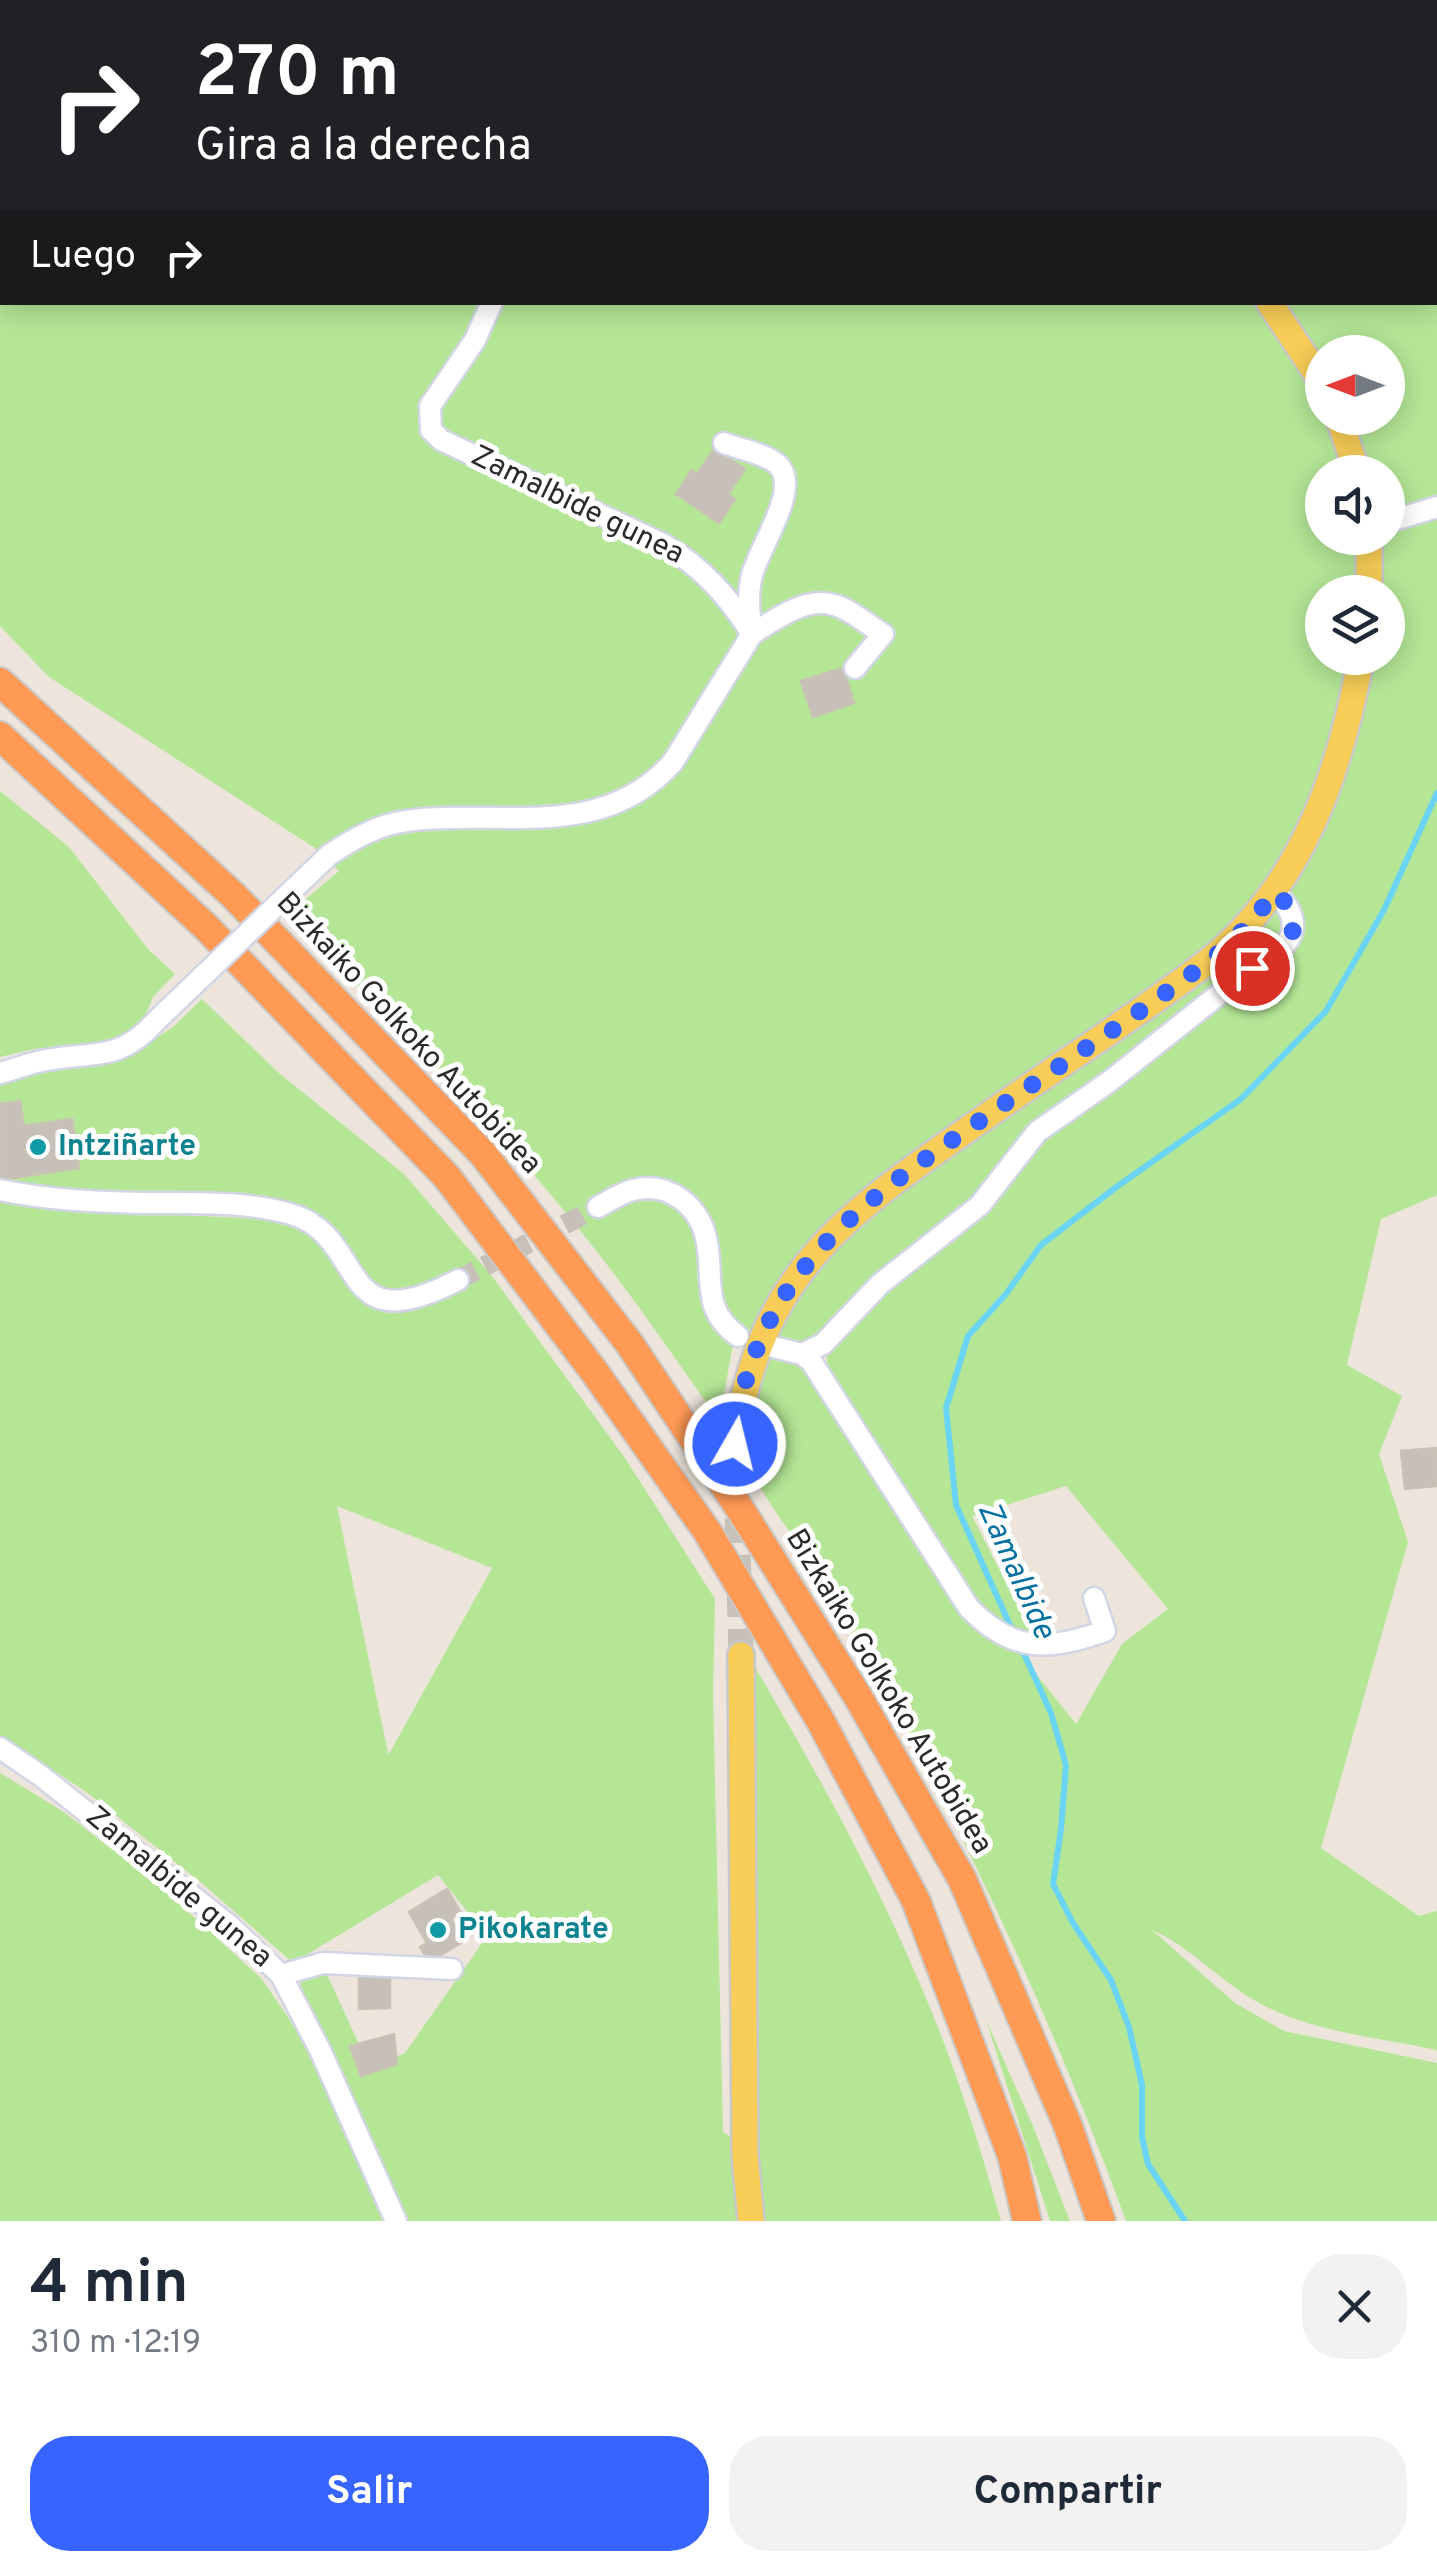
<!DOCTYPE html>
<html lang="es">
<meta charset="utf-8">
<style>
:root{--surface:#fff;--page:#f2f2f3;--text:#1f2937;--muted:#747a83;--accent:#3763ff}
body{margin:0;font-family:Overpass,sans-serif;background:var(--page);color:var(--text);height:100vh;display:flex;flex-direction:column;font-size:38px;white-space:nowrap}
*{box-sizing:border-box;margin:0}
p{font-size:32px;color:var(--muted)}
.icon{flex:none;width:55px;height:55px;fill:none;stroke:currentColor;stroke-width:2;stroke-linecap:round;stroke-linejoin:round}
.map{position:relative;height:2221px;overflow:hidden}
.panel{display:flex;flex-direction:column;background:var(--surface);flex:1}
.panel>*{flex:none}
.hud{position:absolute;left:0px;top:0px;width:1438px;height:305px;box-shadow:0 5px 25px #0003;background:#202124;color:#fff;overflow:hidden}
.needle{width:65px;rotate:270deg}
.controls{position:absolute;left:1305px;top:335px;display:grid;gap:20px}
.controls a{display:grid;place-items:center;width:100px;height:100px;border-radius:50%;background:var(--surface);box-shadow:0 5px 25px #0003;font-size:50px}
.pin{position:absolute;display:grid;place-items:center;width:85px;height:85px;color:#fff;margin:-42px;border:5px solid #fff;border-radius:50%;box-shadow:0 2px 10px #0007}
.me{position:absolute;width:110px;margin:-55px;rotate:8deg;stroke-linejoin:round;filter:drop-shadow(0 0 8px #0008)}
.turn{display:flex;align-items:center;gap:35px;height:210px;padding:0 30px;font-size:45px}
.turn .icon{width:130px;height:130px;stroke-width:2.5}
.turn b{display:block;font-size:70px;line-height:85px}
.then{display:flex;align-items:center;height:95px;padding:0 30px;background:#0003;gap:20px;font-size:38px}
.round{display:grid;place-items:center;flex:none;width:105px;height:105px;border-radius:40px;background:var(--page)}
.summary{display:flex;align-items:center;justify-content:space-between;height:170px;padding:0 30px}
h1{font-size:60px;font-weight:700;line-height:75px}
.cta{display:flex;gap:20px;margin-top:auto;padding:20px 30px}
.cta a{flex:1;height:115px;border-radius:40px;background:var(--accent);color:#fff;font-size:40px;font-weight:700;line-height:115px;text-align:center}
.cta a+a{background:var(--page);color:var(--text)}
.map>svg:first-child{display:block}
</style>
<div class="map">
<svg width="1437" height="2221" viewBox="0 0 1437 2221">
<rect width="100%" height="100%" fill="#ede5dc"/>
<path fill="#b4e696" fill-rule="evenodd" d="M0 0H1437V1195L1381 1219 1347 1365 1402 1396 1379 1454 1408 1542 1321 1848 1419 1916 1437 1911V2050C1377 2037 1314 2033 1259 2003 1222 1983 1191 1947 1152 1930L1235 2003 1284 2031 1437 2063V2221H1126C1060 2040 981 1866 888 1697 859 1643 827 1592 795 1540 782 1520 764 1498 755 1476 744 1450 761 1384 769 1357L804 1366 969 1623 1021 1655 1076 1724 1122 1644 1168 1609 1066 1486 972 1516 1035 1639 996 1622 970 1593 829 1373 826 1353 736 1328 719 1421C674 1356 629 1291 579 1229 490 1118 388 1016 289 913L339 871 315 848 49 677 0 626ZM2 2H1435V302H2ZM1322 352H1388V418H1322ZM1322 472H1388V538H1322ZM1322 592H1388V658H1322Z
M0 791 69 847 148 949 175 974 153 997 142 1024 103 1049 38 1048 0 1057Z
M202 999 279 1073 404 1174 492 1276 625 1458 715 1599 713 1694 723 2132 759 2155 755 1667C817 1772 876 1879 923 1991 955 2065 979 2143 1001 2221H0V1773L64 1812 165 1891 261 1978 294 2026 301 1982 324 1968 370 2068 405 2053 487 1936 438 1875 293 1963 204 1885 85 1791 0 1736V1200L105 1211 280 1220 232 1194 105 1195 0 1183V1081L55 1064 86 1065 132 1054 173 1027ZM337 1506 492 1568 389 1754 388 1753Z
M986 2020 1033 2126 1070 2221H1050Z"/>
<g fill="none" stroke-linecap="round" stroke-linejoin="round">
<path stroke="#6ad4f4" stroke-width="6" d="M1117 0 1120 2
M75 2 77 0
M0 123 2 118
M1435 288 1437 291
M1014 1634 956 1505 946 1408 968 1336 1006 1294 1041 1245 1115 1188 1241 1099 1326 1011 1384 910 1437 793
M1020 1645 1051 1713 1066 1765 1061 1829 1053 1884 1073 1923 1111 1980 1129 2027 1142 2085V2137L1148 2164 1185 2221"/>
</g>
<path fill="#c6c0b8" stroke="#c9c1b5" stroke-width="2.5" d="M714 449 745 469 728 494 735 499 719 523 676 494 692 470 697 474Z
M843 668 854 703 813 717 801 681Z
M20 1101 24 1126 72 1119 79 1168 0 1180V1104Z
M1437 1448V1486L1405 1489 1401 1451Z
M447 1889 461 1913 451 1919 464 1941 429 1962 420 1947 427 1943 409 1912Z
M359 1977H390V2008L359 2009Z
M394 2034 397 2064 361 2076 350 2046Z"/>
<g fill="none" stroke-linecap="round" stroke-linejoin="round">
<path stroke="#c6c0b9" stroke-width="20" stroke-dasharray="20 10" stroke-linecap="butt" d="M458 1280 598 1207"/>
<path stroke="#c6c0b9" stroke-width="25" stroke-dasharray="25 12" stroke-linecap="butt" d="M735 1444 741 1655"/>
<g stroke="#d1d5e4" stroke-width="25">
<path id="minor" d="M570 0 572 2
M724 443C739 449 763 453 776 463 805 486 756 550 751 579 747 597 750 617 752 634 774 620 806 596 834 605 850 609 868 625 883 634L855 668
M1388 522 1437 507
M329 855C353 839 377 825 406 821 499 808 601 843 673 762L752 634C727 595 703 568 663 544L441 440 431 430 430 406 475 340 492 302
M0 1073C16 1069 31 1062 47 1060 96 1051 120 1062 157 1020
M0 1190C48 1200 96 1202 145 1203 193 1203 245 1201 291 1214 370 1238 333 1345 458 1280
M598 1207C609 1201 621 1193 633 1190 670 1181 701 1207 707 1243 714 1281 701 1309 738 1336
M769 1346 802 1354 823 1344 880 1284 980 1205 1037 1132 1110 1081 1252 968C1288 950 1310 928 1276 892
M802 1354 811 1361 969 1608C1013 1653 1048 1651 1105 1631L1094 1598
M0 1748 41 1776 230 1926 281 1975 320 2050 396 2221
M281 1975 323 1963 452 1969"/>
</g>
<g stroke="#c8c8c8" stroke-width="30">
<path id="major" d="M979 0 982 2
M1269 302 1322 382
M1339 418 1357 472
M1369 592V538
M735 1444C759 1272 845 1215 978 1122 1055 1068 1135 1017 1210 960 1303 883 1340 773 1361 658
M741 1655 745 2155 751 2221"/>
</g>
<g stroke="#c8c8c8" stroke-width="32">
<path id="highway" d="M0 682 234 896 483 1154 629 1343 742 1512 858 1697 962 1879 1068 2126 1101 2221
M0 736 206 927 447 1177 596 1374 707 1531 820 1720 916 1901 1012 2156 1027 2221"/>
</g>
<use href="#minor" stroke="#fff" stroke-width="20"/>
<use href="#major" stroke="#f7cd57" stroke-width="25"/>
<use href="#highway" stroke="#ff9a55" stroke-width="28"/>
<g stroke="#d1d5e4" stroke-width="25" stroke-linecap="butt">
<path id="minor-bridge" d="M157 1020 329 855"/>
</g>
<use href="#minor-bridge" stroke="#fff" stroke-width="20"/>
</g>
<g fill="none" stroke-linecap="round" stroke-linejoin="round">
<path stroke="#3763ff" stroke-width="18" stroke-dasharray="0 32.4" d="M735 1444C738 1427 739 1408 743 1391 777 1259 873 1195 978 1122 1055 1068 1135 1017 1210 960L1233 942 1276 892C1311 928 1288 950 1252 968"/>
</g>
<g fill="#0f9aa8" stroke="#fff" stroke-width="4">
<circle cx="38" cy="1147" r="10"/>
<circle cx="438" cy="1930" r="10"/>
</g>
<g text-anchor="middle" dominant-baseline="central" stroke-width="10" stroke-linejoin="round" paint-order="stroke">
<g font-size="30" fill="#2b2b2b" stroke="#fff">
<text transform="translate(577 506) rotate(26)">Zamalbide gunea</text>
<text transform="translate(408 1034) rotate(47)">Bizkaiko Golkoko Autobidea</text>
<text transform="translate(888 1692) rotate(59)">Bizkaiko Golkoko Autobidea</text>
<text transform="translate(178 1888) rotate(40)">Zamalbide gunea</text>
</g>
<g font-size="30" font-weight="bold" fill="#0d838f" stroke="#fff" text-anchor="start">
<text x="58" y="1147">Intziñarte</text>
<text x="458" y="1930">Pikokarate</text>
</g>
<g font-size="32" font-style="italic" fill="#0772a2" stroke="#fff">
<text transform="translate(1015 1571) rotate(66)">Zamalbide</text>
</g>
</g>
</svg>
<div class="controls">
<a><svg class="needle" viewBox="-14 -14 28 28"><path d="M0-13l5 13h-10z" fill="#e53935"/><path d="M0 13l5-13h-10z" fill="#747a83"/></svg></a>
<a><svg class="icon" aria-label="sound" viewBox="0 0 24 24"><path d="M4 9h4l5-4v14l-5-4H4zM17 9q2 3 0 6"/></svg></a>
<a><svg class="icon" aria-label="layers" viewBox="0 0 24 24"><path d="M12 4l9 5-9 5-9-5zM3 14l9 5 9-5"/></svg></a>
</div>
<div class="pin" style="left:1252px;top:968px;background:#d93025"><svg class="icon" aria-label="arrive" viewBox="0 0 24 24"><path d="M6 21V4h12l-3 4 3 4H6"/></svg></div>
<svg class="me" style="left:735px;top:1444px" viewBox="-20 -20 40 40"><circle r="17" fill="#3763ff" stroke="#fff" stroke-width="3"/><path d="M0-11L8 9 0 5-8 9z" fill="#fff"/></svg>
<div class="hud">
<div class="turn"><svg class="icon" aria-label="right" viewBox="0 0 24 24"><path d="M7 20v-9h11M14 6l5 5-5 5"/></svg><div><b>270 m</b>Gira a la derecha</div></div>
<div class="then">Luego<svg class="icon" aria-label="right" viewBox="0 0 24 24"><path d="M7 20v-9h11M14 6l5 5-5 5"/></svg></div>
</div>
</div>
<section class="panel">
<div class="summary"><div><h1>4 min</h1><p>310 m · 12:19</p></div><a class="round"><svg class="icon" aria-label="close" viewBox="0 0 24 24"><path d="M6 6l12 12M18 6L6 18"/></svg></a></div>
<div class="cta"><a>Salir</a><a>Compartir</a></div>
</section>
